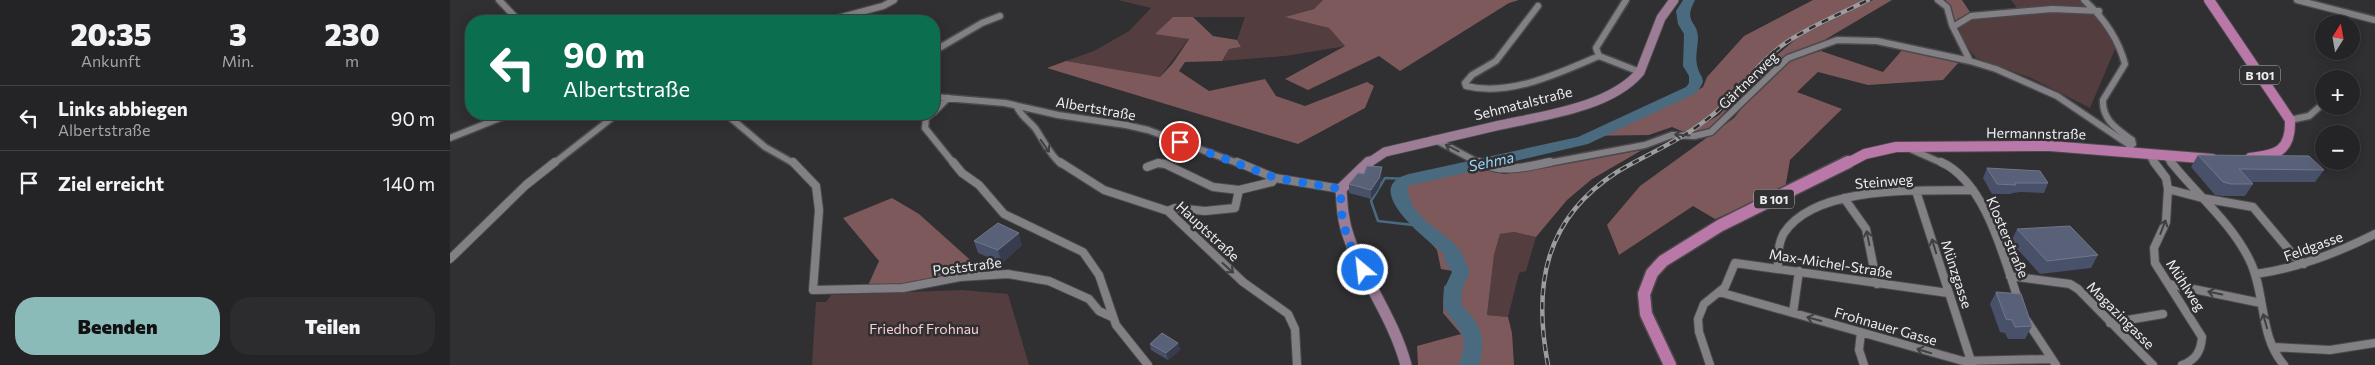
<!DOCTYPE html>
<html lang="de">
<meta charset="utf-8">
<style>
:root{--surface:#242326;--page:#2c2b2e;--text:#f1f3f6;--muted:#a3a4a7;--line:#414043;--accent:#8bbbb9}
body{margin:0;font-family:Commissioner,sans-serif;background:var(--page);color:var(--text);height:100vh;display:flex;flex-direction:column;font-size:19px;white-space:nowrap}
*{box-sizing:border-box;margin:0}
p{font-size:16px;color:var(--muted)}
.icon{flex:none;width:28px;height:28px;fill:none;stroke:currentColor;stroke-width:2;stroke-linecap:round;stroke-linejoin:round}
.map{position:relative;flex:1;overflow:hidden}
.panel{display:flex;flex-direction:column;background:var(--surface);width:450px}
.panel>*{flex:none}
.guide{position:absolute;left:15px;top:15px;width:475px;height:105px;border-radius:20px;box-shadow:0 2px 12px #0003,0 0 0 1px var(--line);background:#0b6e4f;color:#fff;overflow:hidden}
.needle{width:32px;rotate:11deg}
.fabs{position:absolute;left:1865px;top:15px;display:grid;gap:10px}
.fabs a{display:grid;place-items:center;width:45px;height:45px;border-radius:50%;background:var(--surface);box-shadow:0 2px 12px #0003,0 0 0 1px var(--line);font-size:25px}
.pin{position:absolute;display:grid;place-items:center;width:42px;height:42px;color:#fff;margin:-21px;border:2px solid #fff;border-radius:50%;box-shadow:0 1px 5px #0007}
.me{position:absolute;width:55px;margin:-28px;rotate:332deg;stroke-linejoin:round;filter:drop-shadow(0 0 4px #0008)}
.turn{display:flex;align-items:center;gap:18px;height:105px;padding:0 15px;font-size:22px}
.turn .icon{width:65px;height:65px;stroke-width:2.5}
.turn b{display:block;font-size:35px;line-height:42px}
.eta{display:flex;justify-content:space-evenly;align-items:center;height:85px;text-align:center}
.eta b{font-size:30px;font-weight:800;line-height:35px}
.action{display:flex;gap:10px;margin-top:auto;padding:10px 15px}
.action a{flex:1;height:58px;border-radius:20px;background:var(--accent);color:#111;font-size:20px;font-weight:800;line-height:58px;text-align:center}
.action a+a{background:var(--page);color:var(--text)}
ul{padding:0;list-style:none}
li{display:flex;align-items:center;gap:15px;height:65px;padding:0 15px;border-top:1px solid var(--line)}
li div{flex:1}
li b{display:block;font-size:19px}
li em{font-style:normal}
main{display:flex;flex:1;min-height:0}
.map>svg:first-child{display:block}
</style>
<main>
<section class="panel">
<div class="eta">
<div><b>20:35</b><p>Ankunft</p></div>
<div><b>3</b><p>Min.</p></div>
<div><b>230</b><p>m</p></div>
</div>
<ul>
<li><svg class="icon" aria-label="left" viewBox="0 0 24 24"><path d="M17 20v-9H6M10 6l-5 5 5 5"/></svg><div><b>Links abbiegen</b><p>Albertstraße</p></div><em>90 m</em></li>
<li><svg class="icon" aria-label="arrive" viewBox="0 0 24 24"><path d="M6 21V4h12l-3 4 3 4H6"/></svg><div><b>Ziel erreicht</b></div><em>140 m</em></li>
</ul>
<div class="action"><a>Beenden</a><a>Teilen</a></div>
</section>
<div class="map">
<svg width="1925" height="365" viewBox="0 0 1925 365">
<rect width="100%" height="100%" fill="#302f32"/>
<path fill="#533d3f" d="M668 0H873L864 9 836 17 879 28 896 46 835 56 772 61 779 49 791 47 787 40 795 17H723L739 38 710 77 616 61 644 51 679 31 701 8Z
M1561 0H1631L1651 20 1666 47 1640 108 1581 78 1526 58 1514 42 1509 28 1525 17 1570 12Z
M1064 232 1086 237 1076 271 1069 273 1058 317 1037 315 1044 255 1050 234Z
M512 290 558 294 579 365H362L366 302H376L381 295Z"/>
<path fill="#7d595b" d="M873 0H1069L1059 3 950 71 929 56 858 90 835 79 895 46 879 28 835 17 864 9Z
M1363 0H1414L1345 35 1314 62 1266 114 1236 133 1222 127 1199 135 1133 136 1186 120 1217 103 1241 94 1253 87 1257 77 1294 36Z
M1423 0H1442L1366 45 1334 57 1296 90 1255 133H1240L1269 115 1318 63 1348 37Z
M1491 0H1512L1522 15 1509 18 1506 22 1502 21Z
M723 17H743L763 36 787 40 791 47 779 49 772 61 735 62 729 71 759 91 815 79 826 96 855 106 917 82 924 86 915 108 848 144 597 68 616 61 710 77 723 63 739 39 705 34Z
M1453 49 1510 61 1493 80 1418 85 1368 72 1347 92 1392 109 1340 160 1335 189 1265 219 1243 206 1169 255 1157 225 1190 186 1284 118 1301 96 1341 59 1371 51 1433 72Z
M1192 150 1142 179 1117 200 1086 237 1064 232 1050 234 1044 255 1037 315 1058 317 1062 333 1064 365H968L967 346 1011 334 993 313 994 286 1012 283 1015 273 991 269 987 250 949 207 944 193 953 192 961 181 1033 165 1043 172 1055 174Z
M442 198 469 214 537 275 416 290 429 261 393 218Z"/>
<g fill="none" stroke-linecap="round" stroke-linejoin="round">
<path stroke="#4a6b7f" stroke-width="2.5" d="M959 179 935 178 921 201 928 221 972 226"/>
<path fill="#4a6b7f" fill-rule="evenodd" d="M1233 0H1245C1233 23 1247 20 1248 37 1248 46 1245 56 1247 65 1250 80 1259 77 1246 93L1138 144 958 186C958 218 990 227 1008 248 1011 251 1017 266 1020 272L1012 289 1011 304C1031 326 1037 336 1029 365H1009C1021 329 1008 333 993 306L994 289 1002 272 995 262 994 254C977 240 908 187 959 174L1128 137 1236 87 1239 83V76L1233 66 1234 34 1228 24 1226 11Z"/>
<g stroke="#4b4a4d" stroke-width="9">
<path id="minor-far1" d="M49 0 69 21
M1488 0 1497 7 1502 25 1520 61
M1634 0C1654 18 1668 38 1675 64L1653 100C1652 120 1667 129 1682 140L1683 144H1678
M1847 0 1925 20
M1088 6 1046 61 1022 75 1015 83 1016 86C1060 97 1109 73 1149 56L1190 72
M377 21 433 6 444 0
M1503 27 1521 16 1602 9 1649 11
M484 51 532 23 550 16
M1149 56 1146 48 1176 0
M484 97 555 103 608 115 676 125 698 130 790 164
M567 107C571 116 579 121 585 128 594 141 599 154 611 164
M484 112 498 98
M276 114 315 147 345 164
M481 114 476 118 475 128 504 164
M1840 120 1859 116 1874 103
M0 138 60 114
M984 139 1031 164
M1458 148 1494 164
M1699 155 1705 164
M1716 156 1722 164
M103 164 167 114
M707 164H712
M1093 164 1195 145 1222 135 1244 136 1261 132 1338 58 1387 40 1427 41 1520 61 1546 69 1607 96 1678 144 1684 154"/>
</g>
<g stroke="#4b4a4d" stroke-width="10">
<path id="minor" d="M343 162 366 186 369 210 363 290 453 288 510 277 558 274 599 281 639 299 649 311 662 317
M503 162 512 173 529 185 554 214 633 252 649 275 666 325 698 365
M610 162 654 190 718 211 793 282 838 314 845 329 847 365
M787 162 825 178 891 189
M1029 162C1052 174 1076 167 1100 162
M1491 162C1536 182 1554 259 1569 302
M1704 162 1716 178 1718 189 1716 222 1704 248 1705 263 1752 337C1751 351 1746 360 1732 365
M1721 162C1747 195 1782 223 1800 261 1816 294 1809 337 1834 365
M697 167 708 163 715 164 763 187 789 190
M1718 189 1752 198 1803 207 1845 257 1854 264
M1466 191 1522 364
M1394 198 1416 229 1427 284
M718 211 725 208 755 211 785 208 789 190 822 182 825 178
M0 259 76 185 105 162
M1328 267C1328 256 1328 243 1334 233 1366 184 1472 191 1523 190
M1806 274C1849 268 1887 253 1925 234
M1560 276 1620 284 1628 289 1703 365
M1719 284 1811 303
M1269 292 1513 361 1600 359
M1343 313 1349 271
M1577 321 1606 365
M1660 323 1713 314
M1411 332 1409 350 1414 365
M1823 347 1880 350 1925 343
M1260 365 1249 332 1248 319 1254 304 1275 287 1285 263 1498 293"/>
</g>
<g stroke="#4b4a4d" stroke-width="11">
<path id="secondary-far1" d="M917 164 935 152C972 143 1009 135 1046 126 1090 116 1160 108 1190 72L1211 18 1224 0"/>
</g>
<g stroke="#4b4a4d" stroke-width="13">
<path id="secondary" d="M919 162 891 189C892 206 893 222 899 238 915 283 943 317 956 365"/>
</g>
<g stroke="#4b4a4d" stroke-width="12">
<path id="primary-far1" d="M1759 0 1840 120C1841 151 1827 155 1800 158
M1396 164 1415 154 1446 147 1600 146 1762 159"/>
</g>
<g stroke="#4b4a4d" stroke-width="15">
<path id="primary" d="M1220 365 1196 314 1194 294 1202 273 1213 261 1271 225 1398 162"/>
</g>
<use href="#minor-far1" stroke="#828084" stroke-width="6"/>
<use href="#minor" stroke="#828084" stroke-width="8"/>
<use href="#secondary-far1" stroke="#9d7c95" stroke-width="9"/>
<use href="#secondary" stroke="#9d7c95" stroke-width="11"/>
<use href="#primary-far1" stroke="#b978a7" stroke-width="10"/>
<use href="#primary" stroke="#b978a7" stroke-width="12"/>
<g stroke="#9d9c9e" stroke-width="4.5">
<path id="rail" d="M1098 365C1083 286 1094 219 1167 172 1195 155 1226 143 1252 123 1284 101 1303 66 1334 44 1356 28 1393 13 1418 0"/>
</g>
<use href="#rail" stroke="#302f32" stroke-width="2.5" stroke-dasharray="7" stroke-linecap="butt"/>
</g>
<path fill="#48506a" d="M1748 155 1874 170 1865 182H1801L1803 184 1795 196H1773L1765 195 1741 167Z
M932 167V177L929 188 921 199 899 193V184L914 174Z
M1537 168 1598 183 1594 193 1571 192 1562 193 1561 194H1542L1533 178Z
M1567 229 1648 255 1641 268 1590 274 1561 242Z
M524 241 572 245 552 263 528 253Z
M1546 292 1582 326 1575 339H1558L1555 333 1550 332 1540 304Z
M728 343 730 350 718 360 701 350 700 344Z"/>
<path fill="#373c4e" d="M932 167V177L929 188 921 199V190Z
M569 233 572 245 552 263 548 250Z
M728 343 730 350 718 360 716 353Z"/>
<path fill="#596178" stroke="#71778b" d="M1748 155 1859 156 1874 170 1789 169 1803 184H1781L1773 182Z
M917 166 932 167 929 178 921 190 899 184 908 173 914 174Z
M1537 168 1590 171 1598 183H1565L1566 185 1547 184Z
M548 223 569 233 548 250 524 241Z
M1620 226 1648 255 1597 261 1567 229Z
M1546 292 1571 294 1582 326 1565 327 1562 320 1556 319Z
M712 333 728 343 716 353 700 344Z"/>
<defs><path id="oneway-shaft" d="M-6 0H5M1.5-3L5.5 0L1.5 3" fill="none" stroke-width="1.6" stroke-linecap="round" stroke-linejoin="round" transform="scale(1.25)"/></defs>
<g stroke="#403f42">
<use href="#oneway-shaft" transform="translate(1232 135) rotate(-176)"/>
<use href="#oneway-shaft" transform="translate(595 146) rotate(55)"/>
<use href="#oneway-shaft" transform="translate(1002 148) rotate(-153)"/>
<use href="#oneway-shaft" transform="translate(1713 227) rotate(-69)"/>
<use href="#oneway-shaft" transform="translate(1418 238) rotate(-101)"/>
<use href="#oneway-shaft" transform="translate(1484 246) rotate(-107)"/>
<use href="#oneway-shaft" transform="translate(778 268) rotate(42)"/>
<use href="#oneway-shaft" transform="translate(1765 293) rotate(-168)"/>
<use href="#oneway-shaft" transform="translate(1364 319) rotate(-165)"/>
<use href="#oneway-shaft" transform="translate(1815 321) rotate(-106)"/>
<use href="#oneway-shaft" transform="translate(1474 351) rotate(-163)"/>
</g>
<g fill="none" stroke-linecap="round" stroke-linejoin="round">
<path stroke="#1a73e8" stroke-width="9" stroke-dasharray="0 16.2" d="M730 142 826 178 891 189C889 220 898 244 913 270"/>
</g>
<g text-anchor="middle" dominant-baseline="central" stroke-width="5" stroke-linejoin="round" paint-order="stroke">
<g fill="#302f32" stroke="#b5b4b6" stroke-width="1">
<rect x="1790" y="65.5" width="40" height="19" rx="4"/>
<rect x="1304" y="189.5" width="40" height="19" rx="4"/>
</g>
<g font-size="12" font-weight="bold" fill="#eeedef">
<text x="1810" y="75">B 101</text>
<text x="1324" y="199">B 101</text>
</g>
<g font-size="14" fill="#eeedef" stroke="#302f32">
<text transform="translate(1298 80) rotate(-44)">Gärtnerweg</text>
<text transform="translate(1073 103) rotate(-14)">Sehmatalstraße</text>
<text transform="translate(646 108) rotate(10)">Albertstraße</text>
<text transform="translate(1586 133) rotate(1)">Hermannstraße</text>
<text transform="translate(1434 181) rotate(-5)">Steinweg</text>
<text transform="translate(758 231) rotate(43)">Hauptstraße</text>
<text transform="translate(1558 237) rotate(67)">Klosterstraße</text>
<text transform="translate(1863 246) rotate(-20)">Feldgasse</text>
<text transform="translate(1381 263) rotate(9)">Max-Michel-Straße</text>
<text transform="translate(517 266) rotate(-7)">Poststraße</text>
<text transform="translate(1507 274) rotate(72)">Münzgasse</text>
<text transform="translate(1736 285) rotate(57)">Mühlweg</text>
<text transform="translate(1671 315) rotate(45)">Magazingasse</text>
<text transform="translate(1436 326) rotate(16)">Frohnauer Gasse</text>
</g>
<g font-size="14" fill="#f8ced0" stroke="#302f32">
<text x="474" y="328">Friedhof Frohnau</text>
</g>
<g font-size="15" font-style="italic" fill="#98d4f7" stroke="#302f32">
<text transform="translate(1041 161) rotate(-12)">Sehma</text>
</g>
</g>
</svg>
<div class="fabs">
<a><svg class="needle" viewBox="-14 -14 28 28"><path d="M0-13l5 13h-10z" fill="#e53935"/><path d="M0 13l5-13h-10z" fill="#a3a4a7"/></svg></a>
<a>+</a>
<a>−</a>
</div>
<div class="pin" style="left:730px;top:142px;background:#d93025"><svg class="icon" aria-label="arrive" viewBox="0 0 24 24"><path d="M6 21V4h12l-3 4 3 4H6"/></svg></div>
<svg class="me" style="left:913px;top:270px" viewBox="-20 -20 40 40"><circle r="17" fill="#1a73e8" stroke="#fff" stroke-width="3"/><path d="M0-11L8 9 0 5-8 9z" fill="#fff"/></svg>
<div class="guide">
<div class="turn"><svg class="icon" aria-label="left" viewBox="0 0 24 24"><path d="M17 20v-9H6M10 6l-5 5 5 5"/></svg><div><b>90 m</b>Albertstraße</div></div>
</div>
</div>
</main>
